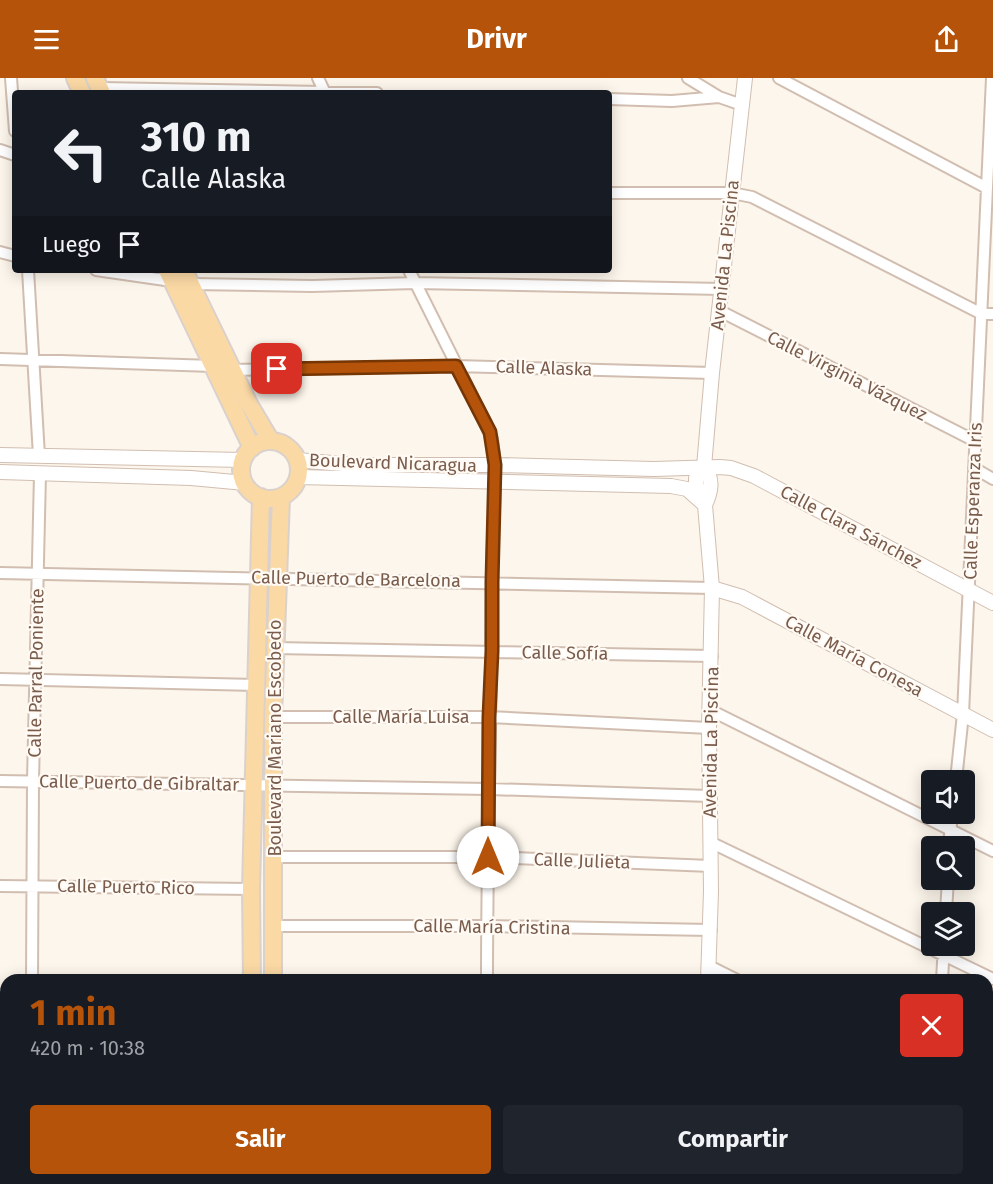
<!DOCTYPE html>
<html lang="es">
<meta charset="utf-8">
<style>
:root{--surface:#171b24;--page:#20242c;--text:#f1f3f6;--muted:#9ea1a6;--accent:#b45309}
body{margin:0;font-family:"Fira Sans",sans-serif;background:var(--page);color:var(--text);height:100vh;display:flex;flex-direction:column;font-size:22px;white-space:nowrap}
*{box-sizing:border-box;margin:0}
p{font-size:20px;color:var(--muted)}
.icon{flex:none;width:33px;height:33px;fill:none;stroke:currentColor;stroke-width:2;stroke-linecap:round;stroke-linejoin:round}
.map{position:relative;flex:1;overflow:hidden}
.details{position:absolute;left:0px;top:896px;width:993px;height:212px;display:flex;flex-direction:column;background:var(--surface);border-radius:18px 18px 0 0;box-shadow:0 3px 15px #0003}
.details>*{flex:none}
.banner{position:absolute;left:12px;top:12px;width:600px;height:183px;border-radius:6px;box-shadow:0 3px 15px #0003;background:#171b24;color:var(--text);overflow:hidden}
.tools{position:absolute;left:921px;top:692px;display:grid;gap:12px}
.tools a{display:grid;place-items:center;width:54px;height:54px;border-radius:6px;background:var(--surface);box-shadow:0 3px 15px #0003;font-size:30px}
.pin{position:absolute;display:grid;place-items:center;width:51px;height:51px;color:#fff;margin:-26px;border-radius:12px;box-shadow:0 3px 9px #0006}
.me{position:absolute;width:66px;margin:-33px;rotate:0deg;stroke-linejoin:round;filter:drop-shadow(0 0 4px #0008)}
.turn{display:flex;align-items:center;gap:21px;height:126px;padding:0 30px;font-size:27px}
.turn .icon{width:78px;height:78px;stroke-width:2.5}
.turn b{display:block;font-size:42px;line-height:51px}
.then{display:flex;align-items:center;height:57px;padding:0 30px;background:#0003;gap:12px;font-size:22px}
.round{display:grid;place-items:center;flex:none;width:63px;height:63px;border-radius:6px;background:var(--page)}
.head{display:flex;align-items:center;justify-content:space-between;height:102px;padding:0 30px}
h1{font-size:36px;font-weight:700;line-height:45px;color:var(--accent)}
.button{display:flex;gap:12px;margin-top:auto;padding:12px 30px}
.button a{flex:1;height:69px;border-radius:6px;background:var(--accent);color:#fff;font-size:24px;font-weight:700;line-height:69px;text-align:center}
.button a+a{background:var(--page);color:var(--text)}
header{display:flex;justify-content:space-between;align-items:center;height:78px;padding:0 30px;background:var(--accent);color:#fff;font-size:27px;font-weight:700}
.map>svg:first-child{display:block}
</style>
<header><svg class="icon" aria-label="menu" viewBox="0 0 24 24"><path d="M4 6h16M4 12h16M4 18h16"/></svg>Drivr<svg class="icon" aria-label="share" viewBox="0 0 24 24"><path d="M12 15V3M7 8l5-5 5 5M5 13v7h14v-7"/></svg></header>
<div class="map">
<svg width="993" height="1106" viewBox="0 0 993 1106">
<rect width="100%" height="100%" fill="#fdf6ec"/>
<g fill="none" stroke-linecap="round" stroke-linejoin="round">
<g stroke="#d1beb0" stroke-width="14">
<path id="minor" d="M11 0 15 53
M318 0 325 15
M688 0 719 19 742 27
M779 0 987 110
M100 10 377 15
M609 21 672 23 719 19
M0 72 15 77
M609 115H732L752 119 982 236H993
M0 174 15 178
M28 192 39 378
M96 192 172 203
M409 192 485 344 492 361 495 387C495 426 492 466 492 505 491 637 487 769 487 902
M191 206 312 208 415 205 722 211
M720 233 975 363
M0 281 213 288
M232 292 456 288 712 295
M974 390 993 401
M0 495 712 510
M274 570 712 578
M0 601 256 607
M710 632 993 773
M273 639H489L709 650
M956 702 963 636 992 0
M0 703 489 711 710 718
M710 764 993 901
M949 768 952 735
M274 779H488L711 788
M0 808 251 811
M946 834 948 801
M273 848H487L711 852
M709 888 737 902
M32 902 33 703 40 396
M942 902 944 867
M0 1023H6
M987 1029 993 1032
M487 1101V1106
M882 1101 892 1106
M28 1106 29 1101
M865 1106 877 1101
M919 1106 927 1101"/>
</g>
<g stroke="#d1beb0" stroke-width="16">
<path id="tertiary" d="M0 377 243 382
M297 382 355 387H495L654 391 720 389 731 390 754 398 993 525
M704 389 696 400V407L705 427 712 510 709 650 711 813 708 902
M0 394 191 400 245 405
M298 399 671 408 687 411 705 427C711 414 714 401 704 389L712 295 745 0
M712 510 742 519 993 652
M0 918H6
M0 933H6
M662 1106 664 1101"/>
</g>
<g stroke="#dad1cd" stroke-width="20">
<path id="primary" d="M75 0 82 15
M95 0 102 15
M167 192 252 370
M184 192 249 326 271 363
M241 392a29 29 0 1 1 58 0a29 29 0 1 1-58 0Z
M252 902 251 811 261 419
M273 902V639L281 419
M250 1106V1101
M269 1106V1101"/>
</g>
<use href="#minor" stroke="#fff" stroke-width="10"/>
<use href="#tertiary" stroke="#fff" stroke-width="14"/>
<use href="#primary" stroke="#fbd9a5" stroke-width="16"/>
</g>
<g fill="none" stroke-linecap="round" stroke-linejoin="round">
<g stroke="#753606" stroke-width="15">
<path id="route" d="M277 291 456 288 490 354 495 387 492 504V573L489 639 488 779"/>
</g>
<use href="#route" stroke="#b45309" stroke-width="10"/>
</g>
<g text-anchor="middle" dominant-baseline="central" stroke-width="4.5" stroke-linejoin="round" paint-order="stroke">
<g font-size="18" fill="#7a5c4d" stroke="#fffaf3">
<text transform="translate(725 177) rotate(-84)">Avenida La Piscina</text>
<text transform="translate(544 290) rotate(2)">Calle Alaska</text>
<text transform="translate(847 298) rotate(27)">Calle Virginia Vázquez</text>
<text transform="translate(393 385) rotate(2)">Boulevard Nicaragua</text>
<text transform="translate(973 423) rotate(-88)">Calle Esperanza Iris</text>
<text transform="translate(851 449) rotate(28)">Calle Clara Sánchez</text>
<text transform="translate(356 501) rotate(1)">Calle Puerto de Barcelona</text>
<text transform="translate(565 575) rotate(1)">Calle Sofía</text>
<text transform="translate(854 578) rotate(28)">Calle María Conesa</text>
<text transform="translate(36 595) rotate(-89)">Calle Parral Poniente</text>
<text x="401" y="639">Calle María Luisa</text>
<text transform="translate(275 660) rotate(-90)">Boulevard Mariano Escobedo</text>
<text transform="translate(711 664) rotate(-89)">Avenida La Piscina</text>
<text transform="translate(139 705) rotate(1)">Calle Puerto de Gibraltar</text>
<text transform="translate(582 783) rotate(2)">Calle Julieta</text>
<text transform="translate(126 809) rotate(1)">Calle Puerto Rico</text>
<text transform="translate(492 849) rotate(1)">Calle María Cristina</text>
</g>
</g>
</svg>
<div class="tools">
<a><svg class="icon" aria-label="sound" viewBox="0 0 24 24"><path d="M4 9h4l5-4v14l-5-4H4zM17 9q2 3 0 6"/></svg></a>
<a><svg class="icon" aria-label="search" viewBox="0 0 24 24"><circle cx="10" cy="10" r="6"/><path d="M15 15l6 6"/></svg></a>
<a><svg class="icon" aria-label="layers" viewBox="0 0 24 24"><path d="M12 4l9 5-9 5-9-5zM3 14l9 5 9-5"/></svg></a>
</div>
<div class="pin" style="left:277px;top:291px;background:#d93025"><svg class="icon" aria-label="arrive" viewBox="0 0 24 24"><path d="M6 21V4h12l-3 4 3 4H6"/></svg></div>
<svg class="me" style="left:488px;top:779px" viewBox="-20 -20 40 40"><circle r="19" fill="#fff"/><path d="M0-13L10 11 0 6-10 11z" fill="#b45309"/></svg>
<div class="banner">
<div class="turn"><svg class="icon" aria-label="left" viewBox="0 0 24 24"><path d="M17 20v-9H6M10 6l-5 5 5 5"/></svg><div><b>310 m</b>Calle Alaska</div></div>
<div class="then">Luego<svg class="icon" aria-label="arrive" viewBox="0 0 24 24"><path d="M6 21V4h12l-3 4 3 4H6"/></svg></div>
</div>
<section class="details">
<div class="head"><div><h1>1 min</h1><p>420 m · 10:38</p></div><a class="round" style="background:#d93025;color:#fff"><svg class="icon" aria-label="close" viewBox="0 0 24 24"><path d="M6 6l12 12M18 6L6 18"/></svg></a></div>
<div class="button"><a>Salir</a><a>Compartir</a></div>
</section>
</div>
